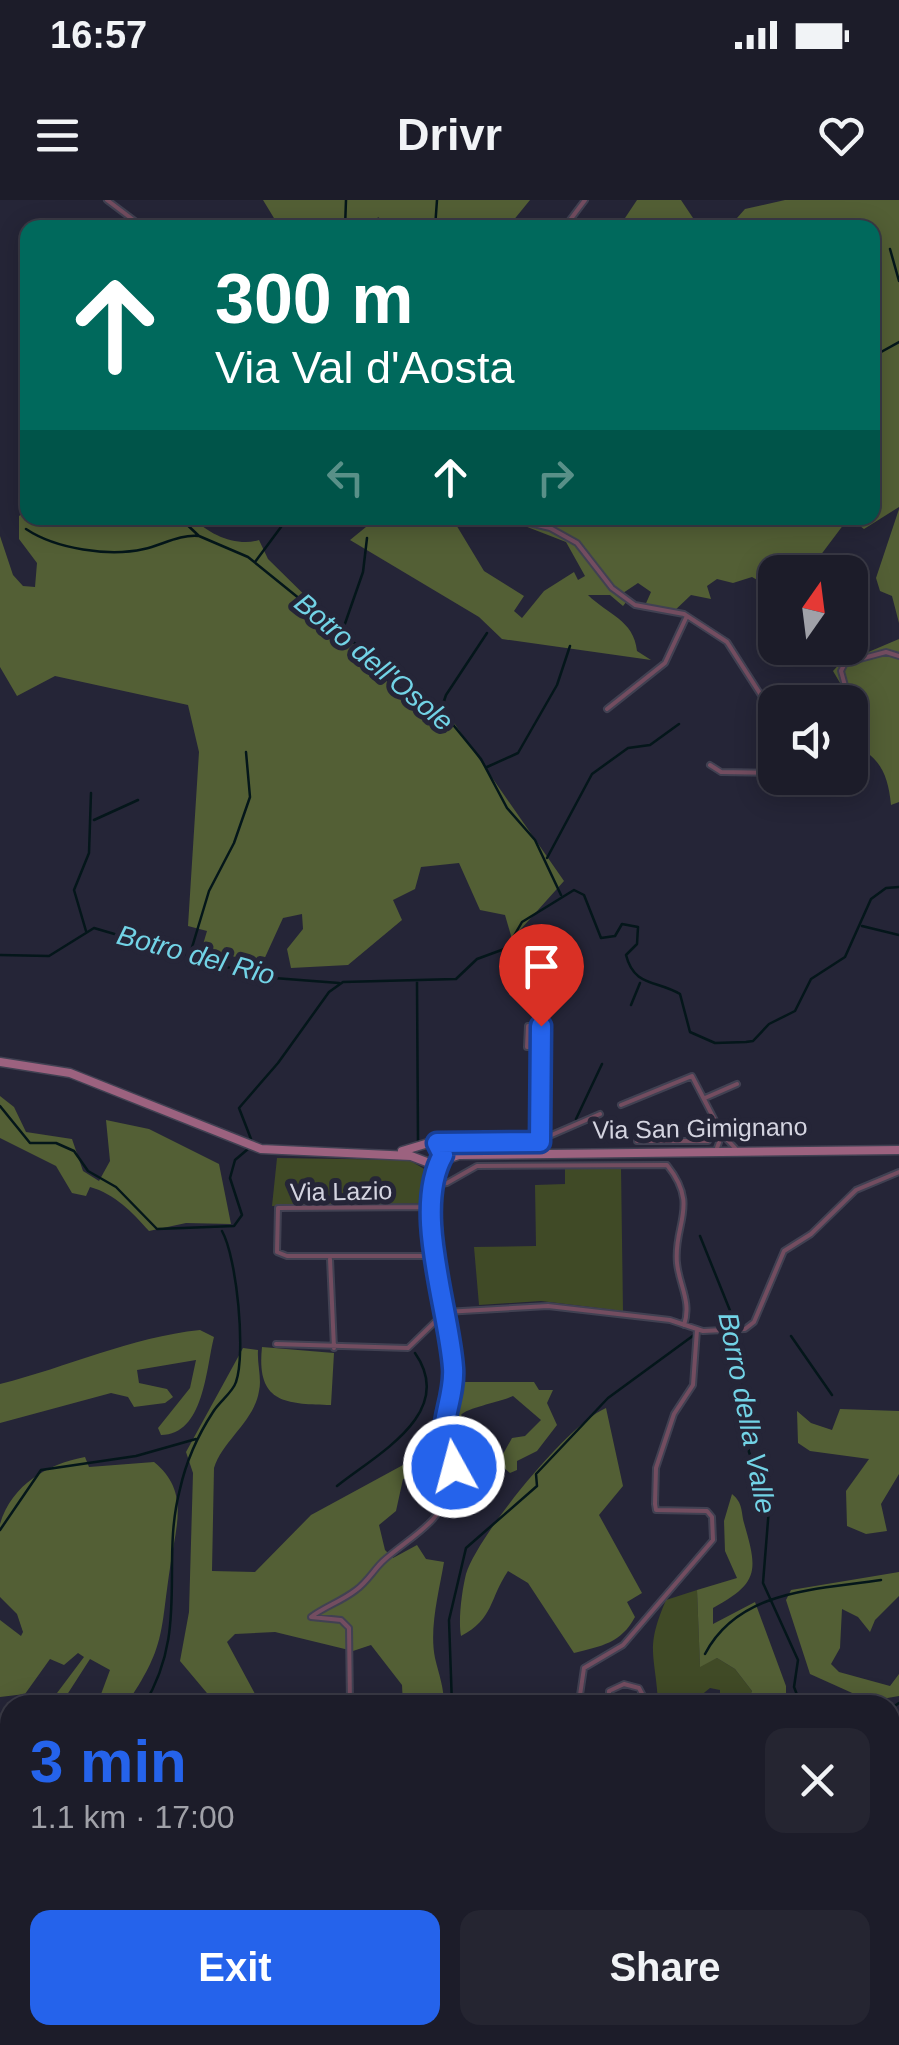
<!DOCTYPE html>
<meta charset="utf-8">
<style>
:root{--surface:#1c1c29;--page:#252531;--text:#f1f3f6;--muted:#a0a1a8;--line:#3a3a46;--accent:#2563eb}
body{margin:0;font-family:Arial,sans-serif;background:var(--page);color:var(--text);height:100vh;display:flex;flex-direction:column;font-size:38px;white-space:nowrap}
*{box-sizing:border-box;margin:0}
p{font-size:32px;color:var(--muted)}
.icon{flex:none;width:55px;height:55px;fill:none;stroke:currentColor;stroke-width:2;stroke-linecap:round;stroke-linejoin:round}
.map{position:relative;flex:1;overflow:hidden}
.panel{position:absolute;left:0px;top:1495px;width:900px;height:350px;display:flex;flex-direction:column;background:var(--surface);border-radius:30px 30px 0 0;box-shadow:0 5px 25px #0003,0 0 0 2px var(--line)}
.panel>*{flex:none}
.guide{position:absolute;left:20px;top:20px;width:860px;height:305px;border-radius:20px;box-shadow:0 5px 25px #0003,0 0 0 2px var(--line);background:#00695c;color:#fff;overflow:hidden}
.needle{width:65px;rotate:14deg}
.buttons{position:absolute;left:758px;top:355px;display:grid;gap:20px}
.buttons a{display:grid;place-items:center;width:110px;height:110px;border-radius:20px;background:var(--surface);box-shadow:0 5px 25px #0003,0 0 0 2px var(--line);font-size:50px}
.pin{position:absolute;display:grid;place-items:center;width:85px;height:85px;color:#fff;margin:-102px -42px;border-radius:50% 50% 50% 0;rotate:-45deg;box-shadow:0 0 10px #0007}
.pin .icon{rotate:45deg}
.me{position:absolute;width:110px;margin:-55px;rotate:353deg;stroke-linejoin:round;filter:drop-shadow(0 0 8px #0008)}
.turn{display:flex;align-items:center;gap:35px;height:210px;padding:0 30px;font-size:45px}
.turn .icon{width:130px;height:130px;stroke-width:2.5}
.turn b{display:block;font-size:70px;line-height:85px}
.lanes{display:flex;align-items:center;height:95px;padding:0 30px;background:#0003;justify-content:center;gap:50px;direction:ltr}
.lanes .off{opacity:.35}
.round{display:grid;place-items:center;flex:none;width:105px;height:105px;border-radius:20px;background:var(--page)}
.head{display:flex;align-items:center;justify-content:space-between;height:170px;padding:0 30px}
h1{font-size:60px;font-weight:700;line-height:75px;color:var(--accent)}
.button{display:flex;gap:20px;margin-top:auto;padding:20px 30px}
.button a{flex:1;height:115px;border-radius:20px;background:var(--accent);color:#fff;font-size:40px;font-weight:700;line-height:115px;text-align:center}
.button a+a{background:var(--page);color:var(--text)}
.status{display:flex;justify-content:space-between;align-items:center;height:70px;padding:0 50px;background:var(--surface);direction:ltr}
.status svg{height:28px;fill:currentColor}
header{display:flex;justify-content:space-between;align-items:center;height:130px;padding:0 30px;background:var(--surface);font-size:45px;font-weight:700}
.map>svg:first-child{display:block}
</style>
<div class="status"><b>16:57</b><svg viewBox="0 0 49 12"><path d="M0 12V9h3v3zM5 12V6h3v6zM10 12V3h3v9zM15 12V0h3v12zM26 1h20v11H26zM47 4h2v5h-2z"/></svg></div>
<header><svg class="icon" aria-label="menu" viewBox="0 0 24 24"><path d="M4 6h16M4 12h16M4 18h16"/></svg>Drivr<svg class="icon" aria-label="heart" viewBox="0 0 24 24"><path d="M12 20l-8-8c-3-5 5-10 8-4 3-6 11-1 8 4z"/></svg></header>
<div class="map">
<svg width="899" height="1845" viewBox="0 0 899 1845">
<rect width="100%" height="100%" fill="#252537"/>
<path fill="#404a26" d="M277 958 409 960 431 973V1003L272 1006Z
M621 968 623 1111 541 1101 479 1105 474 1047 536 1046 535 985 565 984V969Z
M697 1390 700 1466 717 1458 735 1469 752 1491 746 1505H720V1490L710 1488 689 1505 658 1501C655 1453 645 1449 666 1400Z"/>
<path fill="#535f35" d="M263 0H530L508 27H390L378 17 373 27 280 28Z
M637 0H681L699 27H619Z
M785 0H899V307L864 329 852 320 844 324 808 372H775V397L770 387 752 377 733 383 717 379 707 386 711 399 691 395 671 414 643 410 651 392 638 383 620 395 627 401 623 406 610 395H588C607 414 634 420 637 451L651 460 502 439 479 417 350 340 377 318H452L484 371 524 396 514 411 522 418 544 391 574 372 578 380 585 376 566 342 504 318H872V28L729 27 745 9Z
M899 309V423L892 396 880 391 876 378Z
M27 311 28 318H194C208 335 238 347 259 340L268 359 393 482 429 509 445 510 564 681 512 739 505 715 480 710 459 663 421 667 415 689 393 700 402 720 348 765 291 768 287 749 303 729 302 714 283 718 262 764 202 748 207 731 188 726 199 552 188 505 55 476 17 496 0 467V336L13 375 23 386 35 387 37 363 19 339V316Z
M899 439V602L891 605C888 574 880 556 850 543V502H841L843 488 833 471 848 455 859 456Z
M0 896 14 907 26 932 72 939 83 971 99 981 110 961 106 920 149 929 219 964 231 1024 186 1023 149 1031C132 1012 115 994 90 987L86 996 72 993 56 966 0 938Z
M200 1130 214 1137C206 1168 204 1235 161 1235L158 1228 190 1188 196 1160 137 1170 139 1183 167 1189 173 1197 165 1203 134 1207 128 1197 111 1193 0 1223V1184C68 1167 131 1137 200 1130Z
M262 1147 334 1153 331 1205C285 1204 256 1203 262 1147Z
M243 1148 258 1150C257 1164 262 1179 259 1191 254 1222 223 1240 214 1268L212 1371 255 1372 311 1315 403 1265 426 1246 449 1197 438 1241 419 1277 403 1279 396 1311 379 1325 385 1350 393 1358 417 1345 426 1359 444 1362C439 1392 429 1428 435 1458 439 1475 444 1487 444 1505H403L402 1485 371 1445 353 1451 275 1432 235 1434 227 1442 261 1505H217L180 1461 189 1412 193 1273 186 1252Z
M464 1182H534L539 1190H553L547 1203 557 1225 537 1251 517 1261V1270L510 1273 498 1263 512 1238 525 1236 541 1220 513 1196C498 1203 469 1207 461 1215L468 1228 457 1245 448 1243C444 1227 452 1194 464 1182Z
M606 1208 623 1286 599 1315 642 1393 627 1402 635 1417C621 1443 602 1446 574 1453L528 1383 508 1371C489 1399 494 1419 461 1436 458 1420 462 1390 466 1374 478 1335 569 1223 606 1208Z
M840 1209 899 1211V1274L881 1304 887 1331 866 1334 847 1326 846 1291 869 1259 810 1251 798 1243 797 1211 811 1223 832 1230Z
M85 1257 89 1267 154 1262C191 1292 175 1328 170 1368 160 1434 166 1446 126 1505H97L110 1470 90 1459 63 1501 48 1505 84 1457 78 1453 64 1465 50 1459 25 1494 0 1497V1420L21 1436 23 1432 17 1414 0 1397C0 1376 0 1344 0 1324 12 1284 48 1264 85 1257Z
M732 1294C743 1303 741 1311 744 1323 758 1371 759 1383 713 1408V1424L755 1402 786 1486V1505H746L752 1491 735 1469 717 1458 700 1467 697 1390 737 1378 725 1351 724 1321Z
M899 1372V1396L875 1420 870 1432 858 1417 842 1409 840 1448 831 1464 839 1472 890 1486 899 1474V1496L870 1501 810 1474 786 1400 791 1390Z
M10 1699V1814H0V1701Z
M890 1827 897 1830 899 1845H731L746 1835H890Z"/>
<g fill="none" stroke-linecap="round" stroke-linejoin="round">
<path stroke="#04161a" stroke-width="2.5" d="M345 28 346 0
M435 28 437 0
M890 49 899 81
M872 157 899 142
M180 318 199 336 248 357 358 446 390 482 450 521 481 559 507 608 535 640 561 695
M26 329C56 349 109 357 144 349 162 345 180 334 199 336
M255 362 281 327
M341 435 363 372 367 338
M440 513 446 495 487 433
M487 567 518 553 557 485 570 446
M94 620 138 600
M547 658 592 574 628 548 650 545 679 524
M862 726 899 735
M86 731 74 690 89 653 91 593
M190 754 209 691 234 643 250 597 246 552
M0 755 49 756 94 728 261 777 339 783
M417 781 418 943
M631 805 640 783
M0 906 30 943H56L74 951 88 971 116 987 157 1029 234 1026 242 1015 230 978 235 960 248 949 251 939 239 908 278 863 329 792 343 782 456 779 477 759 507 748 522 722 574 690 584 695 601 738 615 736 622 724 638 727 637 744 626 755C634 787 657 780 680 794L690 832 715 843 746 842 753 841 769 824 795 811 811 779 845 757 871 699 886 688 899 687
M576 919 602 864
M700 1036 733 1118 749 1252 769 1308 763 1383 798 1460 794 1487 801 1505
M791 1136 832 1195
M337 1286C377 1254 457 1213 415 1153
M0 1330 41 1270 136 1256 196 1239
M705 1454C739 1389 817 1390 881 1380
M799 1499 856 1505
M144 1505C190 1429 160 1365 180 1289 186 1262 198 1235 213 1212 219 1202 233 1192 236 1182 246 1153 237 1058 222 1031
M452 1505 449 1420 466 1348 537 1286 536 1274 608 1198 694 1135
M890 1509 899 1503
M890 1538 899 1549
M0 1697 10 1696
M0 1767 10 1751
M21 1845 23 1835"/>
<g stroke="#414152" stroke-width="8">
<path id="minor" d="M107 0 144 28
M564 28 585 0
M508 318 550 328 577 343 612 388 635 405 684 414 727 442 775 517
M850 504 841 471 845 463 886 452 899 456
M607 509 665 463 686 418
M850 525 857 560 850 563
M710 565 721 572 775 573
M797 578 805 588 823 578
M705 898 737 884
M621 905 692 876 722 934 735 948
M540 940 600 914
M637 941H708L714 919
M442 942H540
M717 948 722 934
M540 950 541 826H528L527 847H541
M434 985 447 983 477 966 667 965C700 1006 673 1024 677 1063 679 1085 692 1102 684 1125
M433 1056H287L277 1052 278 1008 434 1007
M330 1059 334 1148
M276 1144 408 1148 445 1112 433 1059 437 963
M350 1505 349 1428 341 1420 311 1417C324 1407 342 1401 356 1390 367 1382 373 1371 382 1362 410 1336 441 1325 452 1284 457 1262 441 1246 446 1225 454 1192 461 1144 445 1112L548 1106 670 1120 703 1131 745 1129 754 1122 784 1051 811 1034 856 990 899 972
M587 1505 580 1495 584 1468 623 1445 713 1340 712 1317 707 1311 656 1310 655 1304 656 1268 674 1214 693 1185 697 1130
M609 1505V1491L624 1484 639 1488 648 1505
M355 1835 373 1845
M595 1835 606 1845
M377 1845 414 1835"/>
</g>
<g stroke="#414152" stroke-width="11">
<path id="secondary" d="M0 862 70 873 261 949 411 956 432 964 459 955 899 950
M402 951 432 942 464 951"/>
</g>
<use href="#minor" stroke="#734d60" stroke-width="4"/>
<use href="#secondary" stroke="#9c627f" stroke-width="8"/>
</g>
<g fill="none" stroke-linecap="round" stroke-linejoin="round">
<g stroke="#184099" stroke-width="25">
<path id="route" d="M454 1267C451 1258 444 1246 444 1237 442 1219 455 1193 453 1168 449 1108 412 1010 443 955L437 943 540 942 541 826"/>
</g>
<use href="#route" stroke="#2563eb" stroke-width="18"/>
</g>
<g text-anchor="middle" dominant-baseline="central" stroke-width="10" stroke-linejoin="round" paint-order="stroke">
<g font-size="25" fill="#d4d4e0" stroke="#252537">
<text transform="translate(700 928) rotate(-1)">Via San Gimignano</text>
<text transform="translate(341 991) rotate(-1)">Via Lazio</text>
</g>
<g font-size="28" font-style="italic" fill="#72d3e6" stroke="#252537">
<text transform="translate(374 462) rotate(40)">Botro dell'Osole</text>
<text transform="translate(196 755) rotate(15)">Botro del Rio</text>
<text transform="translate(747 1213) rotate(79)">Borro della Valle</text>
</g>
</g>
</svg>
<div class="buttons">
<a><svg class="needle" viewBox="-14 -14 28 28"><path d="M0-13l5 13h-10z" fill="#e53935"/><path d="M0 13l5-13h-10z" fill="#a0a1a8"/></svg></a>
<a><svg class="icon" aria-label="sound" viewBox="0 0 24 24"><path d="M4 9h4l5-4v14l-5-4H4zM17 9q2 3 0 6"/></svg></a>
</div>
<div class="pin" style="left:541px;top:826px;background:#d93025"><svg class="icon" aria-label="arrive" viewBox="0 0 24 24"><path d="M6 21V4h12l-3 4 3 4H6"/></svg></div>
<svg class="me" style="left:454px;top:1267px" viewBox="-20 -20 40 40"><circle r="17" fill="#2563eb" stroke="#fff" stroke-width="3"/><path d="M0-11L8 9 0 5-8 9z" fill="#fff"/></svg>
<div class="guide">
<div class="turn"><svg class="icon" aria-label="ahead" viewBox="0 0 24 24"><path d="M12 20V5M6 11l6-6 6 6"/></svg><div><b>300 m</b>Via Val d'Aosta</div></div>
<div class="lanes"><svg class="icon off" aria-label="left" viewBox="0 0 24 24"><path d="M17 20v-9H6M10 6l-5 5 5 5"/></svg><svg class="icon" aria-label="ahead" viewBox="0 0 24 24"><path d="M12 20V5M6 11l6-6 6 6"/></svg><svg class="icon off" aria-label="right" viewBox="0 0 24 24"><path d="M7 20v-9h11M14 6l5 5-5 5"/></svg></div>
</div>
<section class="panel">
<div class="head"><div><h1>3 min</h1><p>1.1 km · 17:00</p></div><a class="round"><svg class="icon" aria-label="close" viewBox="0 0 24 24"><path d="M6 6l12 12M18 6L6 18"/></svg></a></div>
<div class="button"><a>Exit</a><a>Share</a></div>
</section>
</div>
